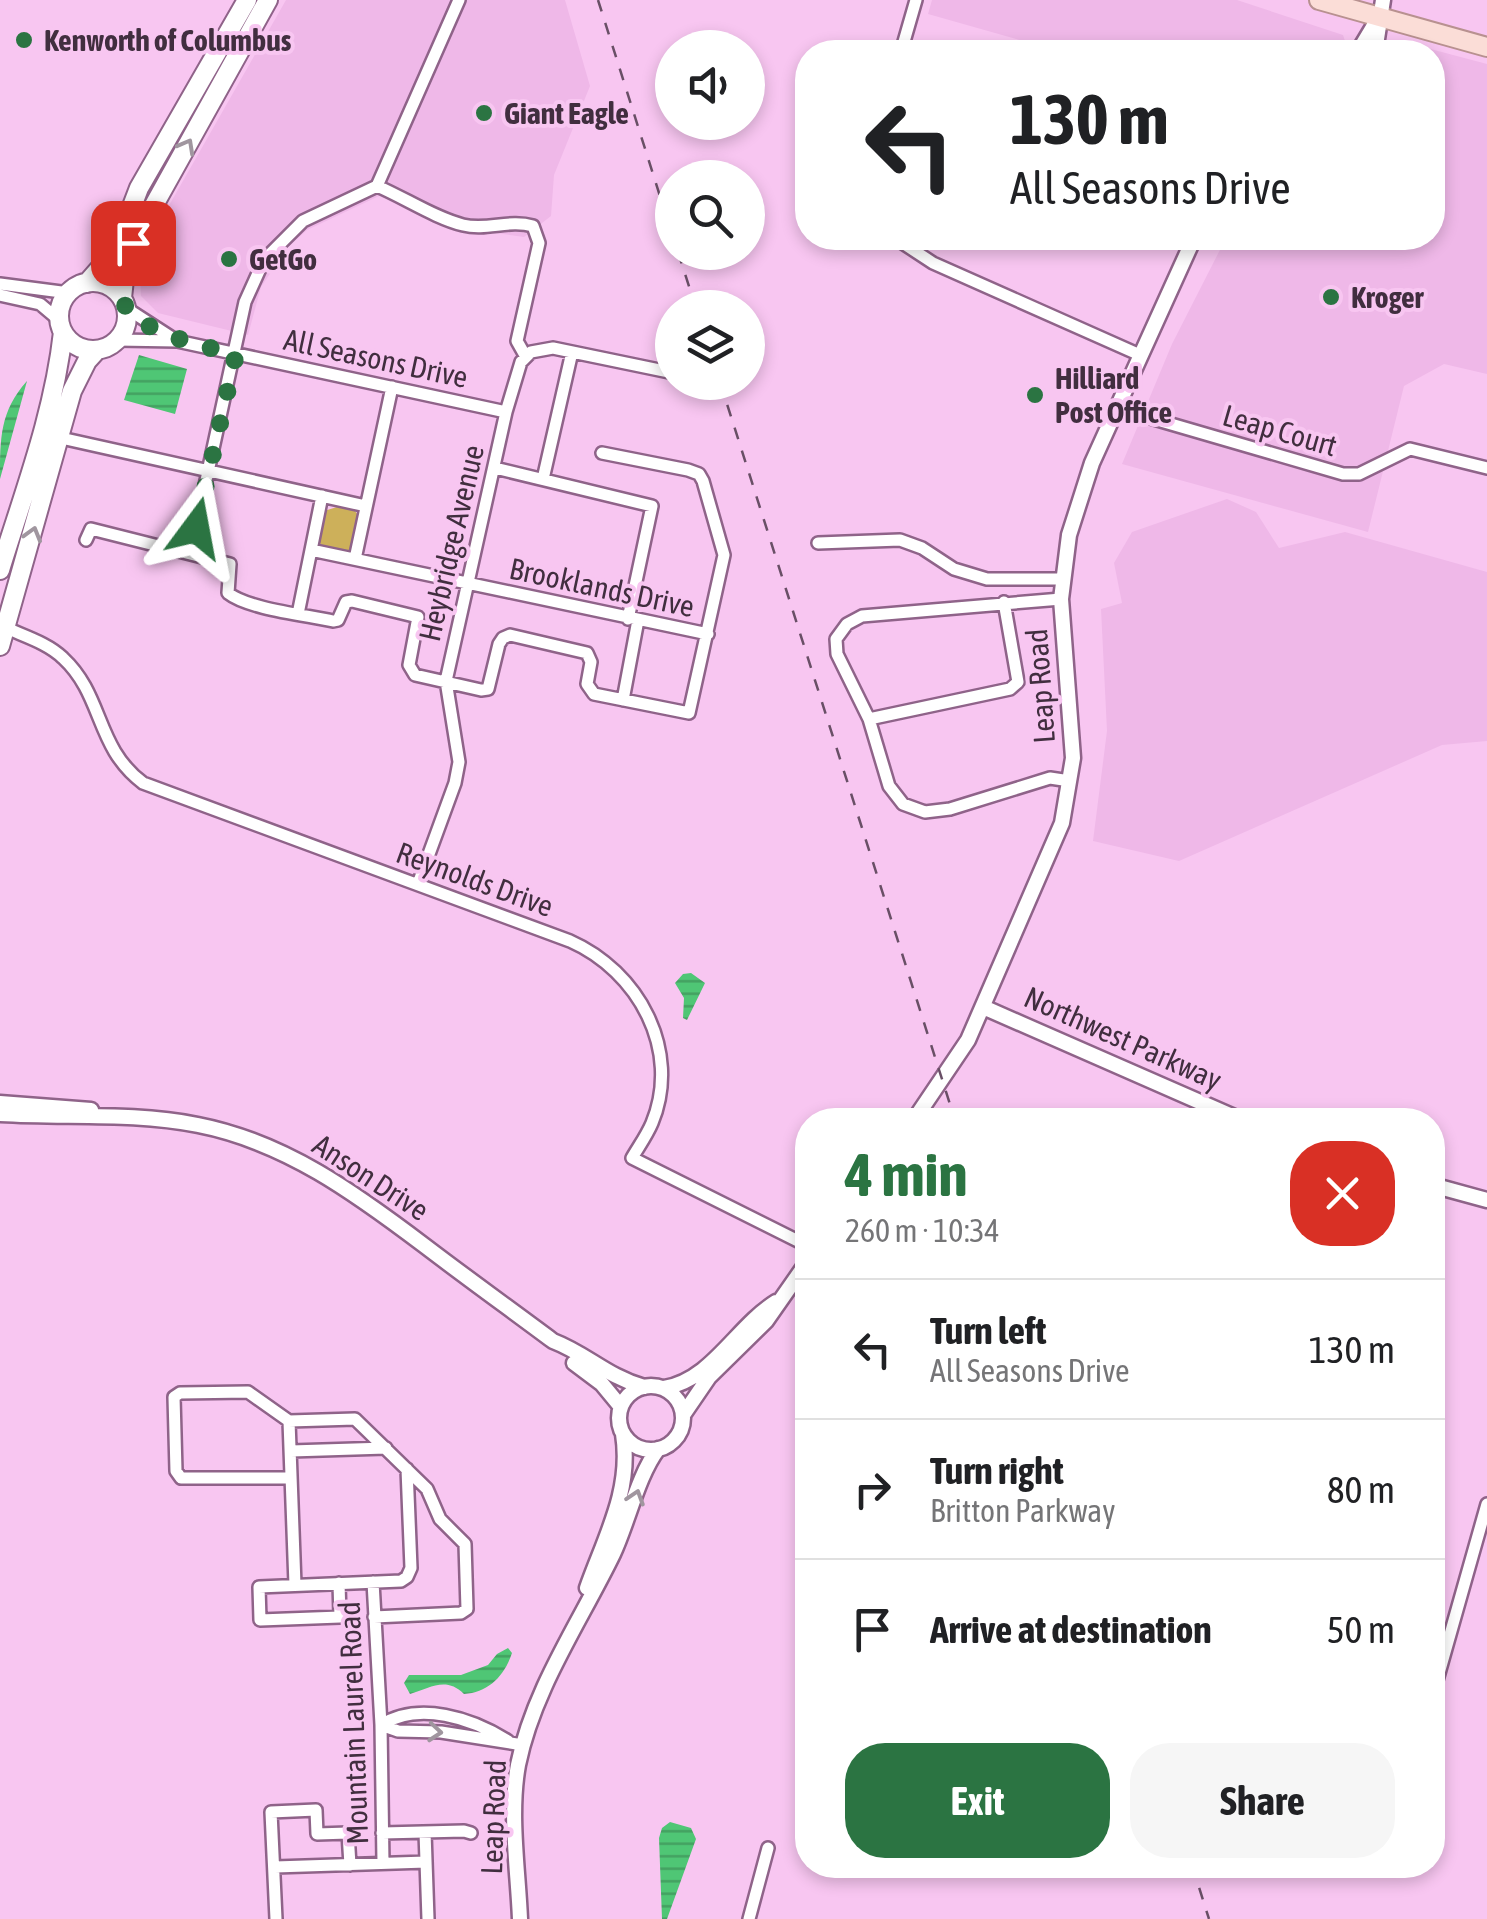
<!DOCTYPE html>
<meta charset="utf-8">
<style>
:root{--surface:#fff;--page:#f6f6f6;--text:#202124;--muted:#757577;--line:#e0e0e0;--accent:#2b7442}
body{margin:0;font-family:"Asap Condensed",sans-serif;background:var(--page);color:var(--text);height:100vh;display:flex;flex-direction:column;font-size:38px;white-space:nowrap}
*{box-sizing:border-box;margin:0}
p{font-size:32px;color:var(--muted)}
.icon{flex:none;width:55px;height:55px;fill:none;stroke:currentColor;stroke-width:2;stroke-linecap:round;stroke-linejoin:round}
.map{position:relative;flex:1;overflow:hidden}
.side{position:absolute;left:795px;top:1108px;width:650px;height:770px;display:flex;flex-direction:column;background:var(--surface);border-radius:40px;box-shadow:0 5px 15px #0003}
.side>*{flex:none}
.top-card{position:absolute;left:795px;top:40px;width:650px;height:210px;border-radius:40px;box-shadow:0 5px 15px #0003;background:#fff;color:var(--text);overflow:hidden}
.tools{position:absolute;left:655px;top:30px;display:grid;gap:20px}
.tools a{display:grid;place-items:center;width:110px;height:110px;border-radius:50%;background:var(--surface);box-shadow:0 5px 15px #0003;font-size:50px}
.pin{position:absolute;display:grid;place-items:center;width:85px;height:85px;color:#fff;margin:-42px;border-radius:20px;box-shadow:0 5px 15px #0006}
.me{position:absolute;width:110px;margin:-55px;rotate:13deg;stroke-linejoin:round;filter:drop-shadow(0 0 8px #0008)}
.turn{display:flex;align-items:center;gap:35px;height:210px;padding:0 50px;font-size:45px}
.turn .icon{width:130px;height:130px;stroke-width:2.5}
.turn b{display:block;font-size:70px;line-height:85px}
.round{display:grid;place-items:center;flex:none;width:105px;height:105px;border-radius:40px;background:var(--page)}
.overview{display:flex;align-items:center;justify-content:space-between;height:170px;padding:0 50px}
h1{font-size:60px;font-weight:700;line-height:75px;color:var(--accent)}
.primary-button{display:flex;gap:20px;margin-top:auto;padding:20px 50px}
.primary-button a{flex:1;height:115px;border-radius:40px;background:var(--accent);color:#fff;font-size:40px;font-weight:700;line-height:115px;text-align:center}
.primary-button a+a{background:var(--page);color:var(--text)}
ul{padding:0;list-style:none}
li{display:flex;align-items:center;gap:30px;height:140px;padding:0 50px;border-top:2px solid var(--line)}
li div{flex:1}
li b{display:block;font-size:38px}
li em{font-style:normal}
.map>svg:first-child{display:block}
</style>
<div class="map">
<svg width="1487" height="1919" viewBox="0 0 1487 1919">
<defs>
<pattern id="water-rules" width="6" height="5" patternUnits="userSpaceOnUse" patternTransform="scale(2.5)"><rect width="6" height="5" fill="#4fc675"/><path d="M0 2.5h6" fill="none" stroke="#43a161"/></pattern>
</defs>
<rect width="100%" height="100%" fill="#f8c6f1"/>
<path fill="#efb8e8" d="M286 0H565L590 86 554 175 551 216 524 237 462 228 379 196 307 230 288 247 261 287 248 335 158 313 141 296 140 274 163 216Z
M932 0H1237L1343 35 1348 50 1347 52H1062L928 14Z
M1404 42 1487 64V374L1444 364 1404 386 1368 532 1122 464 1172 344 1226 238H1432V52H1396Z
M1227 499 1256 512 1279 548 1345 532 1487 572V741L1442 745 1179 861 1093 841 1107 731 1101 609 1122 603 1114 563 1132 532Z"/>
<path fill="#cdb05a" d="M337 507 355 511 358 515 352 548 346 552 325 549 318 541 324 511Z"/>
<path fill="url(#water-rules)" d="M139 355 187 369 175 414 124 400Z
M27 381 0 479C0 438 0 411 27 381Z
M691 973 705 983 687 1020 683 1018 684 998 675 983 683 974Z
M508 1648 512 1653C504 1677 488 1692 464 1694 446 1676 430 1688 410 1694L404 1683 409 1675H461L488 1665 497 1654Z
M670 1822 691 1828 696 1839 667 1919H662L659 1838 662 1828Z"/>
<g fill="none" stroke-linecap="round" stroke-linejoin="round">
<g stroke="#8f6389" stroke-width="16">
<path id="minor" d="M901 52 916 0
M377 186C405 198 435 218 463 225 487 231 509 219 533 226L539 243 517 341 526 357
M895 238 933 263 1140 355
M0 284 69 293
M0 295 40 304 59 320
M126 308 177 341
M117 340 177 341 506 412
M1116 408 1343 474H1359L1410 449 1487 468
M61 438 366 506
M495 468 652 506 628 619
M543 479 572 352
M86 540 91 529 230 564 228 593C248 609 306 615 333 621L338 620 346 602 352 601 418 617 409 665 415 675 481 690 488 689 499 644 503 638 510 635 587 653 591 662 587 684 594 694 689 713 724 555 703 481 699 474 688 470 602 453
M818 543 900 540 922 548 954 569 987 579H1062
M311 550 708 634
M190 554 245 302 264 260 303 221 377 186 459 0
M355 559 392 387
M1061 599 862 616 847 624 836 639 837 654 869 719 889 786 903 804 925 812 950 809 1050 778 1070 781
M298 614 322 496
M0 625C20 635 47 642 63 658 104 696 95 747 143 783L570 941C638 971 682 1050 652 1123 647 1135 639 1146 632 1158L808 1246
M623 700 638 620
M869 719 1010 689 1018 682 1004 602
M418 884 455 783 459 762 446 681 506 412 521 362 531 352 553 348 669 372
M289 1421 355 1419 427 1489 440 1519 465 1544 467 1609 461 1613 374 1617
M291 1451 386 1448
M291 1478H181L176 1471 174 1397 180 1393 248 1392 289 1421 295 1585
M373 1582 381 1725 383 1863
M339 1583 340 1617 260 1620 259 1587 401 1581 407 1577 411 1568 407 1469
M1432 1698 1487 1504
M508 1741C472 1718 419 1701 381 1725L398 1731 441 1732 523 1745
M425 1832 428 1919
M382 1833 464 1831 471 1833
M275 1867 426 1862
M276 1919 271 1812 316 1810 317 1834 348 1833 350 1865
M749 1919 768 1848"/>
</g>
<g stroke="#8f6389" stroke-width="19">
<path id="tertiary" d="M1358 52 1376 22
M1375 52 1383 0
M983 1007 1241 1120
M0 1103 91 1110
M0 1114C66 1118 133 1112 198 1125 285 1142 355 1193 425 1246 467 1278 510 1309 553 1341 587 1354 606 1376 644 1387
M914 1120 968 1040 1062 823 1073 758 1061 599 1069 535 1092 463 1194 238
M1432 1185 1487 1200
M574 1363 602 1384 621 1407
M619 1418a32 32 0 1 1 64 0a32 32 0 1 1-64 0Z
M664 1388C712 1380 736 1327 776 1302
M683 1415 709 1377 766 1321 808 1261
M587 1588C605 1537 632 1490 623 1434
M520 1919C518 1870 509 1814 518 1765 533 1690 580 1622 613 1554 628 1522 638 1475 658 1449"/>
</g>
<g stroke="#8f6389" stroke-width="22">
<path id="secondary" d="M59 316a34 34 0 1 1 68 0a34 34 0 1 1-68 0Z
M87 283 115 251 139 188 247 0
M122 298 125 270 133 243 268 0
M0 570C24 492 54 414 63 332
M0 646 72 391 87 361 97 350"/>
</g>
<g stroke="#b89190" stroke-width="22">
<path id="primary" d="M1319 0 1487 47"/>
</g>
<use href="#minor" stroke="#fff" stroke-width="11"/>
<use href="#tertiary" stroke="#fff" stroke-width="14"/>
<use href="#secondary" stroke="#fff" stroke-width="18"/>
<use href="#primary" stroke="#fbddd7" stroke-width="18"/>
<path stroke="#694f66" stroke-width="2.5" stroke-dasharray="12 12" stroke-linecap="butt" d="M598 0 672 234
M678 252 696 308
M720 382 955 1120
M1192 1865 1209 1919"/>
</g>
<defs><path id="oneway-chevron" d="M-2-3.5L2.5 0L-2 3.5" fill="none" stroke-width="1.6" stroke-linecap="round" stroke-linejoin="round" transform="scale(2.5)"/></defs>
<g stroke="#a0969f">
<use href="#oneway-chevron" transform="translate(187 146) rotate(-61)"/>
<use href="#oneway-chevron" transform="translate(33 534) rotate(-74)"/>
<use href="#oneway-chevron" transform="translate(636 1497) rotate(-72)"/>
<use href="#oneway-chevron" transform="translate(435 1732) rotate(5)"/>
</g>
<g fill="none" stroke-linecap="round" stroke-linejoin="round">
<path stroke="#2b7442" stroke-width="18" stroke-dasharray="0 32.4" d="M133 243C128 259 120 278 122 296 125 330 209 348 236 354L196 528"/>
</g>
<g fill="#2b7442" stroke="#f8c6f1" stroke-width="4">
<circle cx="24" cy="40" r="10"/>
<circle cx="484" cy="113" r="10"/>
<circle cx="229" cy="259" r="10"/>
<circle cx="1331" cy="297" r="10"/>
<circle cx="1035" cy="395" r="10"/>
</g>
<g text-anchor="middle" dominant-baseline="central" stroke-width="8" stroke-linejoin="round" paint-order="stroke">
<g font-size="30" font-weight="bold" fill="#412e3f" stroke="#f8c6f1" text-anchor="start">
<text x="44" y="40">Kenworth of Columbus</text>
<text x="504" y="113">Giant Eagle</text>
<text x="249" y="259">GetGo</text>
<text x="1351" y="297">Kroger</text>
<text x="1055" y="378">Hilliard<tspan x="1055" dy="34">Post Office</tspan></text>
</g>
<g font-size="30" fill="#412e3f" stroke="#f8c6f1">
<text transform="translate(376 358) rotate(12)">All Seasons Drive</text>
<text transform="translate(1280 430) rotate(16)">Leap Court</text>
<text transform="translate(451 543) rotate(-77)">Heybridge Avenue</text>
<text transform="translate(602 587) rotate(12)">Brooklands Drive</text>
<text transform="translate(1040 686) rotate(-94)">Leap Road</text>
<text transform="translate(475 879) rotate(20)">Reynolds Drive</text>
<text transform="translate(1123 1038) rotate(24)">Northwest Parkway</text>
<text transform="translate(371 1177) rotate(33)">Anson Drive</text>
<text transform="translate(353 1723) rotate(-92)">Mountain Laurel Road</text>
<text transform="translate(493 1817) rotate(-88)">Leap Road</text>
</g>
</g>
</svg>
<div class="tools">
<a><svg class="icon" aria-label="sound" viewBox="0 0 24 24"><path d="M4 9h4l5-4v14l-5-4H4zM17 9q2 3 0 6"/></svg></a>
<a><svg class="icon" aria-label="search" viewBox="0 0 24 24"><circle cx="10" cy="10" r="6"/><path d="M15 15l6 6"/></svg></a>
<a><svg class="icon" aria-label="layers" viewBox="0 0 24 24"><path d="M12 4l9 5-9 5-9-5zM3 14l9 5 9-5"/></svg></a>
</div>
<div class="pin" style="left:133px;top:243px;background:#d93025"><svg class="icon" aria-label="arrive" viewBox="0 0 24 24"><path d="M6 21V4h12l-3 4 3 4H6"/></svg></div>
<svg class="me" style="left:196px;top:528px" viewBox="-20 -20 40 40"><path d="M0-17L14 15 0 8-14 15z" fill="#2b7442" stroke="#fff" stroke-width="4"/></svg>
<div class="top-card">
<div class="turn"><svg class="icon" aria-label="left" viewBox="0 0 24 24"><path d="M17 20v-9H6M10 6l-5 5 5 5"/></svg><div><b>130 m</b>All Seasons Drive</div></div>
</div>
<section class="side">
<div class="overview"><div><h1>4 min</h1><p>260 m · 10:34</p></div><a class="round" style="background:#d93025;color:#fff"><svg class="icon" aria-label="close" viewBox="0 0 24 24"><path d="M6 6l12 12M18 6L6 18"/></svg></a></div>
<ul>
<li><svg class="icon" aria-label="left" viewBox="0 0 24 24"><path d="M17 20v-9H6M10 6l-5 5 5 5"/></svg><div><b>Turn left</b><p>All Seasons Drive</p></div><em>130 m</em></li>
<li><svg class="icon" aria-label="right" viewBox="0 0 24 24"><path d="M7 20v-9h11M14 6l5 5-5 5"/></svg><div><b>Turn right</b><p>Britton Parkway</p></div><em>80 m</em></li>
<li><svg class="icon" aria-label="arrive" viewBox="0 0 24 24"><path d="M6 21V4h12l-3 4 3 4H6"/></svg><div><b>Arrive at destination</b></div><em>50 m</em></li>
</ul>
<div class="primary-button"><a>Exit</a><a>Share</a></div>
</section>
</div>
